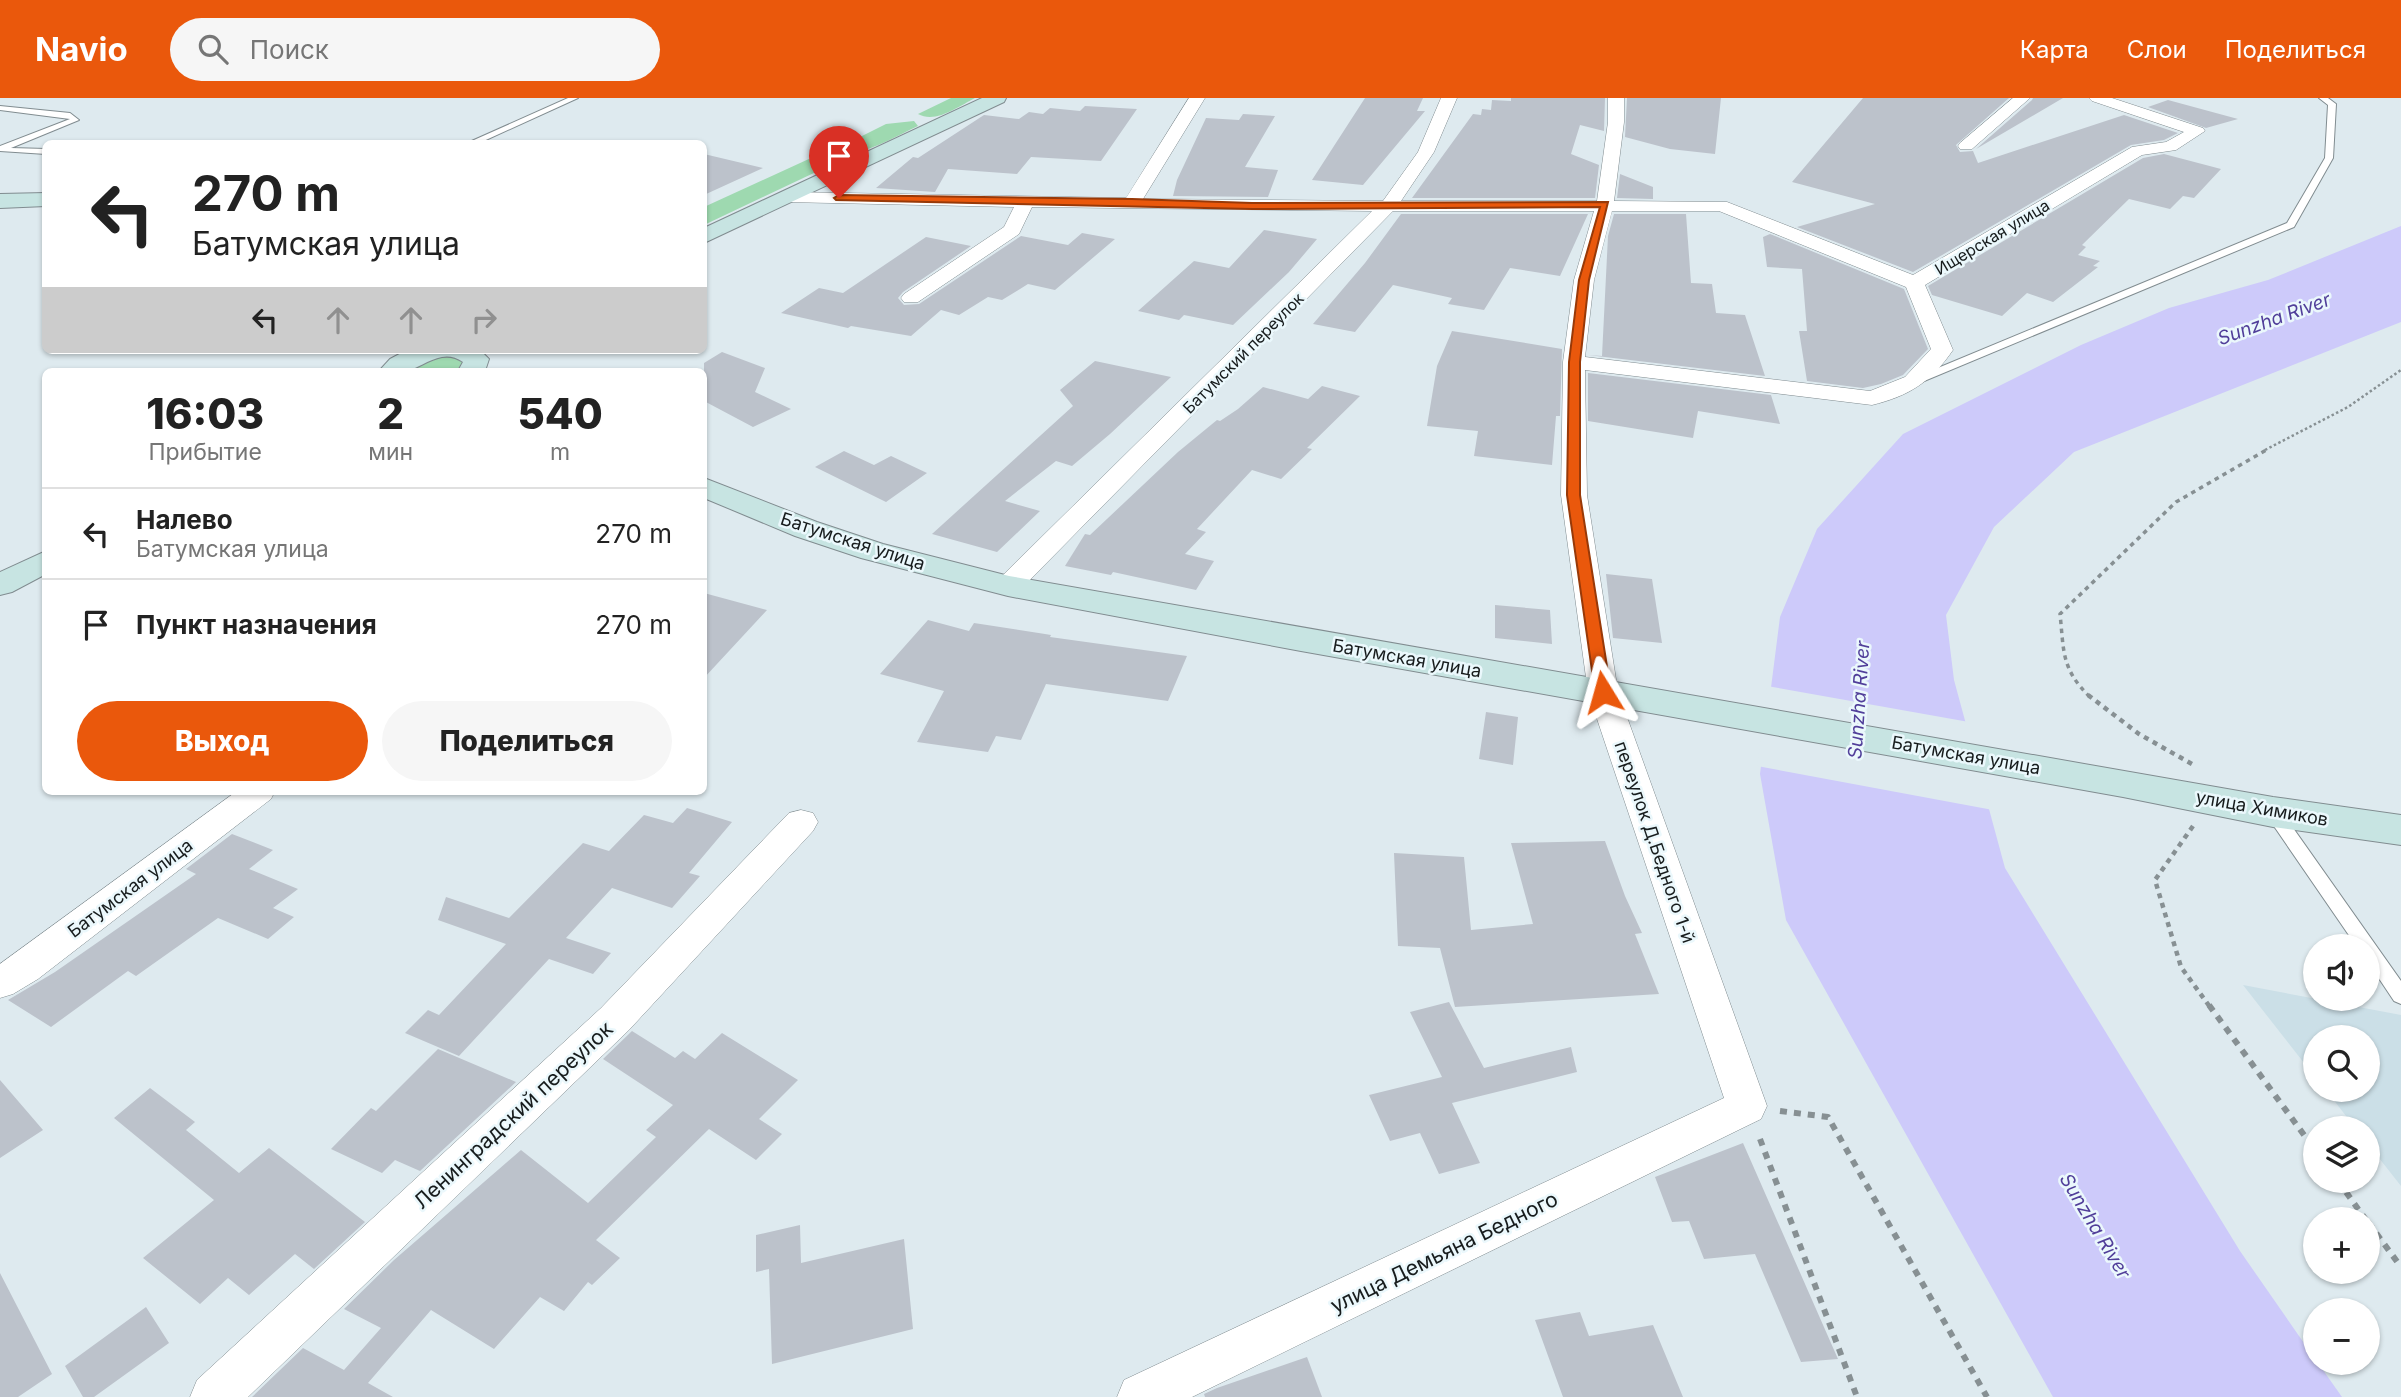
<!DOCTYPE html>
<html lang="ru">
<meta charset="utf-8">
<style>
:root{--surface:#fff;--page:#f6f6f6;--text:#222;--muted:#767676;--line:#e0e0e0;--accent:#ea580c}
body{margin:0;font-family:Inter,sans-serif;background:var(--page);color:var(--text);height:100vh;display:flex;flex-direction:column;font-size:26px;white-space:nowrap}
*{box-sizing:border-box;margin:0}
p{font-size:23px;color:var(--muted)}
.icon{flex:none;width:38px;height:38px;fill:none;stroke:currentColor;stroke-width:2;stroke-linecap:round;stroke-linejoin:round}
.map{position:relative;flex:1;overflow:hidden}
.sheet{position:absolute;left:42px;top:270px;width:665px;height:427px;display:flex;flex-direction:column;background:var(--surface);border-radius:10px;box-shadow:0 2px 5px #0004}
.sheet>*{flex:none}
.guide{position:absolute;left:42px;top:42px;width:665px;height:214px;border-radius:10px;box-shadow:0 2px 5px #0004;background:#fff;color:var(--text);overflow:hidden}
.controls{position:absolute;left:2303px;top:836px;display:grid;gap:14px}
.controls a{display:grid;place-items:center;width:77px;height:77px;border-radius:50%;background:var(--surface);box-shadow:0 2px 5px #0004;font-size:35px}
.pin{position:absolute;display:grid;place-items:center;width:60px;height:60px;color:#fff;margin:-72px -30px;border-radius:50% 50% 50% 0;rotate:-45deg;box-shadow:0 0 7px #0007}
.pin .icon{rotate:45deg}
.me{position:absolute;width:77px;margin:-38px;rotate:352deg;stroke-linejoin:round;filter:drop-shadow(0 0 5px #0008)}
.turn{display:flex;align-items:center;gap:24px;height:147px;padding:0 35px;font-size:32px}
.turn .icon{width:91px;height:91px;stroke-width:2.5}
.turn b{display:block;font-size:49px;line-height:60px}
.lanes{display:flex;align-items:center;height:66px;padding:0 35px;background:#0003;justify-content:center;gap:35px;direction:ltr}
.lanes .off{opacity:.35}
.eta{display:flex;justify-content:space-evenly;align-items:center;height:119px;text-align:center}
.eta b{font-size:42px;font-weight:800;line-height:49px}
.cta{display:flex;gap:14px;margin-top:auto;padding:14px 35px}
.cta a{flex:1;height:80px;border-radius:42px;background:var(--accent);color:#fff;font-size:28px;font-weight:800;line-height:80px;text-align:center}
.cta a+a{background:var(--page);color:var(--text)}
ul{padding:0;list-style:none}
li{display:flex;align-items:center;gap:21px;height:91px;padding:0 35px;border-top:2px solid var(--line)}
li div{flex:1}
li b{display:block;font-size:26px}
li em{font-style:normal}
header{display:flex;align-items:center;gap:42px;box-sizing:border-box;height:98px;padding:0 35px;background:var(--accent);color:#fff}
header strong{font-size:33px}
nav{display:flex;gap:38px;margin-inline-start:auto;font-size:24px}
.search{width:490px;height:63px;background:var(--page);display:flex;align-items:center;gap:18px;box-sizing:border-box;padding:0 24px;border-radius:38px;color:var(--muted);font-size:26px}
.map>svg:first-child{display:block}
</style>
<header>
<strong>Navio</strong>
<div class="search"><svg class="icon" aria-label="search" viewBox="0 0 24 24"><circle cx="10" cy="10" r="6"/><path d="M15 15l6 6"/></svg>Поиск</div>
<nav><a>Карта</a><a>Слои</a><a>Поделиться</a></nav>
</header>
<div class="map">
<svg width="2401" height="1299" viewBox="0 0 2401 1299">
<rect width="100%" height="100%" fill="#deeaef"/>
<path fill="#cbdfe7" d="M2243 887 2401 917V1088L2368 1046V1031H2356L2326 992H2368V940H2315V979Z"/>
<path fill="#9ed9b0" d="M951 0H975C959 8 936 26 918 16Z
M914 23 918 28C898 37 852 65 832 53L886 26Z
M811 60 834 61 835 65 704 127V109Z
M456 258 463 264 457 273H406L430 259Z"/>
<path fill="#cdcafa" d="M2401 128V224L2074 354 1994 429 1946 517 1954 582 2005 770 2240 1153 2315 1261V1265H2318L2342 1299H2053L1786 822 1760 676 1780 519 1817 431 1903 336 2081 247 2169 210 2268 182Z"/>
<path fill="#deeaef" d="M1767 588 1969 624 1993 712 1757 668Z"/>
<path fill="#bcc2cb" d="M1365 0H1423L1417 13H1425L1363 87 1312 82Z
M1511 0H1605L1604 33 1580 27 1571 56 1599 67 1595 100H1412L1473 16 1481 17 1482 11 1491 12 1492 2 1511 3Z
M1627 0H1721L1715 56 1670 51 1625 39Z
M1863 0H2009L1956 47 1960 54 1973 53 1978 65 2124 17 2178 35 2164 42 2131 47 1913 174 1797 129 1875 106 1792 84Z
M2033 0H2063L1976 51 2032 2Z
M2168 2 2238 21 2206 30 2148 9Z
M1085 8 1137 11 1101 63 1031 59 1017 76 948 71 935 94 876 90 913 59 918 60 984 17 1019 21 1029 14 1043 16 1050 10 1080 13Z
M1243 16 1275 18 1245 69 1278 72 1268 99 1173 98 1177 82 1206 20 1239 22Z
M704 56 763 70 704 97Z
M2164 56 2221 71 2194 100 2183 98 2170 111 2129 101 2082 147 2086 149 2078 157 2100 163 2093 168 2098 169 2053 204 2027 195 2002 218 1932 197 1928 188 2143 60Z
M1620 76 1653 89V101L1617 100Z
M1401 116H1588L1560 178 1510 170 1484 212 1448 206 1452 200 1393 187 1355 234 1313 226 1365 165Z
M1614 116H1686L1691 185 1712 186 1716 215 1745 217 1765 278 1588 257 1602 258 1608 138Z
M1264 132 1317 141 1289 174 1233 227 1184 217 1179 222 1138 213 1194 163 1229 170Z
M1082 135 1115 141 1055 192 1028 186 1002 202 988 199 959 217 941 212 911 238 851 228 848 230 781 215 819 190 843 195 926 139 971 148 903 194 898 200 904 207 919 206 1021 138 1068 147Z
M1770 136 1904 191 1928 251 1903 277 1881 286 1863 290 1807 283 1799 233H1807L1802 171 1767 169 1763 139Z
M1452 233 1562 251 1560 318H1556L1552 367 1474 358 1478 333 1427 328 1437 268Z
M722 254 765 270 755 294 791 311 753 329 704 303V265Z
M1095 263 1171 279 1110 336 1072 368 1056 363 1005 403 1040 413 997 454 932 436 1073 308 1060 292Z
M1588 275 1771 297 1780 326 1698 313 1693 340 1588 323Z
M1322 288 1360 298 1307 350 1312 351 1281 381 1252 372 1197 431 1206 434 1185 456 1214 463 1196 492 1113 474 1111 477 1065 468 1085 436 1090 437 1178 354 1217 322 1220 323 1238 311 1263 289 1308 301Z
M844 353 874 367 891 358 927 375 886 404 815 369Z
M1606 476 1652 481 1662 545 1613 540Z
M704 495 767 512 704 580Z
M1495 507 1550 512 1552 546 1495 540Z
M928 522 969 533 974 525 1045 536 1051 537 1050 539 1187 558 1168 603 1046 586 1021 642 996 638 988 654 917 644 944 593 880 576Z
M1486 614 1518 619 1513 667 1479 661Z
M687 710 732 724 689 775 700 778 672 810 612 790 566 840 611 855 593 876 549 861 459 958 405 935 428 912 439 917 506 846 438 822 446 799 509 820 583 745 609 753 644 717 673 725Z
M232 736 273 752 249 771 298 791 273 810 294 819 268 841 218 820 136 878 128 873 51 929 8 902 55 874 196 776 186 771Z
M1605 743 1625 798 1642 835 1635 836 1659 896 1455 909 1440 850 1398 848 1394 755 1464 759 1471 832 1533 826 1511 745Z
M1449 904 1484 970 1571 949 1577 974 1452 1005 1480 1065 1439 1076 1420 1035 1390 1043 1369 997 1442 979 1410 914Z
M632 933 675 960 683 953 695 961 722 935 798 982 759 1021 782 1036 756 1062 709 1031 596 1142 620 1160 592 1187 588 1184 564 1213 540 1199 494 1251 431 1212 368 1285 393 1299H252L303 1250 344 1272 381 1230 344 1211 394 1162 521 1052 588 1105 656 1039 646 1032 673 1007 603 961Z
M438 951 516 984 420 1073 395 1062 382 1075 331 1051 371 1010 376 1013Z
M0 982 43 1032 0 1060Z
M150 990 195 1024 186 1032 239 1075 269 1050 365 1124 314 1171 295 1156 249 1197 228 1180 200 1206 143 1160 214 1102 114 1020Z
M1743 1045 1838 1261 1801 1264 1755 1156 1704 1161 1689 1123 1672 1124 1655 1079Z
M800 1127 801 1165 904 1141 913 1231 772 1266 769 1171 756 1174V1137Z
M0 1175 52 1276 18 1299H0Z
M146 1209 169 1245 94 1299H83L65 1268Z
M1580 1214 1589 1238 1653 1227 1683 1299H1563L1535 1222Z
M1307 1259 1322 1299H1205L1204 1296 1217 1290Z"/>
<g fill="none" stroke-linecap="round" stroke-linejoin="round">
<g stroke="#818c90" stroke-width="2">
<path id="lane" d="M568 0H578L477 46H465Z
M2319 0H2328L2336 6 2333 60 2294 129 1917 286H1909V282L2287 125 2325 60 2328 7Z
M0 8 70 15 79 22 11 50 46 51V56L0 53V48L70 21 0 12Z
M2273 708 2279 710 2401 883V906L2394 903 2368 864V849H2357L2267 718 2265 714 2267 710Z"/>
</g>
<g stroke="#818c90" stroke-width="1">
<path id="street" d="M1189 0H1205L1143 101 1383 103 1418 54 1441 0H1457L1434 54 1401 103H1597L1608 24V0H1624V24L1614 103 1727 104 1913 177 2132 49 2166 44 2184 34 2092 3 2089 0H2112L2203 30 2205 33 2176 52 2142 57 1925 187 1953 252C1931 284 1909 298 1872 307L1585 272 1587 397 1618 594 1767 1008 1761 1021 1192 1299H1117L1124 1282 1724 1000 1588 594 1561 397 1563 264 1574 182 1594 113H1393L1018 494 1008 496 998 494 994 488 998 482 1372 113 1032 109 1019 136 918 204H904L901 200 904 196 1004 129 1014 109 786 104 777 99 786 94 1126 100ZM1612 113H1719L1906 189 1931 251 1905 279 1870 293 1585 259 1594 182Z
M2013 0H2030L1972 51H1960L1958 48 1960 45Z
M237 693H275L271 701 38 881 13 896 0 900V866Z
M801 712 813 715 818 724 813 733 629 932 248 1299H190L197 1282 601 910 789 715Z"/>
</g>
<g stroke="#818c90" stroke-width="2">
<path id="secondary" d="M982 0H1006L1004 4 704 145V130Z
M46 95V108L0 110V96Z
M407 252H480L489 261 485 273H458L463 264C443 250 426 267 408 273 400 275 387 273 379 273L390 261Z
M704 380 817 424 883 446 1009 478 2273 699 2401 717V747L2273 729 2123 699 1301 553 1008 498 861 460 795 438 704 400Z
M46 453V476L12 494 0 497V474Z"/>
</g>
<path stroke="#879093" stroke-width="2.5" stroke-dasharray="2.5 2.5" stroke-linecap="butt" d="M2265 352 2348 309 2401 272"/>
<path stroke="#879093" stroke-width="3.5" stroke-dasharray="4.5 4.5" stroke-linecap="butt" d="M2090 599C2061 571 2064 553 2060 516L2176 404 2268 351"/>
<path stroke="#879093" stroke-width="4.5" stroke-dasharray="5 5" stroke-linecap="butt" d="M2088 597 2139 636 2192 666
M2193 728 2155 782 2181 869 2210 909"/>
<path stroke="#879093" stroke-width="6" stroke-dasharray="7 7" stroke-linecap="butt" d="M2209 907 2315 1052
M1780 1013 1828 1019 1987 1299
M1760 1041 1857 1299
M2338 1083 2366 1122
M2368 1124 2401 1169"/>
<use href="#lane" fill="#fff" fill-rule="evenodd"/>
<use href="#street" fill="#fff" fill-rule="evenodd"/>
<use href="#secondary" fill="#c7e4e2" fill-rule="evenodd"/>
</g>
<path fill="#ea580c" stroke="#983908" stroke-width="2" d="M839 97 1132 101 1252 105 1608 104 1589 182 1580 264V397L1611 594 1608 597 1603 599 1595 594 1567 397 1569 264 1579 182 1600 109 1252 111 836 102 834 100Z"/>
<g text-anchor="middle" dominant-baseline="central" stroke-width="5" stroke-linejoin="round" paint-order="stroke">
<g font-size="16" fill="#171c1d" stroke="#ebf8fc">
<text transform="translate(1992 139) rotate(-31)">Ищерская улица</text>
<text transform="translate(1243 255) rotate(-45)">Батумский переулок</text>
</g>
<g font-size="18" fill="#171c1d" stroke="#ebf8fc">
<text transform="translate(853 443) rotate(18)">Батумская улица</text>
<text transform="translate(1407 560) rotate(10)">Батумская улица</text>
<text transform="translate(1966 657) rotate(10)">Батумская улица</text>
<text transform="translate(2262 710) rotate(10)">улица Химиков</text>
<text transform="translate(1655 744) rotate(71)">переулок Д.Бедного 1-й</text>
<text transform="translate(130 790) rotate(-37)">Батумская улица</text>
</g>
<g font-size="19" font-style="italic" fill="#513f9a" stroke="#ebf8fc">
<text transform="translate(2274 221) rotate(-20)">Sunzha River</text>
<text transform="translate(1859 602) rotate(-86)">Sunzha River</text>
<text transform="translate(2095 1128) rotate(59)">Sunzha River</text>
</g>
<g font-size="21" fill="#171c1d" stroke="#ebf8fc">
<text transform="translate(513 1017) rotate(-43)">Ленинградский переулок</text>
<text transform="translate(1444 1154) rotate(-26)">улица Демьяна Бедного</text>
</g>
</g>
</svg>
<div class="controls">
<a><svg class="icon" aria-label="sound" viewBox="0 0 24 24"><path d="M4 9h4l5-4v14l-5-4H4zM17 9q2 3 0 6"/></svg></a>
<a><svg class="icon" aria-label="search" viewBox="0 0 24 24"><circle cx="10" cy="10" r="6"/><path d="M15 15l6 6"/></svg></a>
<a><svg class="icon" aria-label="layers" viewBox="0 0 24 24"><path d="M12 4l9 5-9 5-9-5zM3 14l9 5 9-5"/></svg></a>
<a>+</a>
<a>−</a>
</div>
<div class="pin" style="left:839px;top:100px;background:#d93025"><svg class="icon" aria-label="arrive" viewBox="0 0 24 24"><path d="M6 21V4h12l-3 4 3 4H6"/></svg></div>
<svg class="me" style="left:1603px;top:594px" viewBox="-20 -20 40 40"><path d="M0-17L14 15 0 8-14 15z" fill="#ea580c" stroke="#fff" stroke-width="4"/></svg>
<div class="guide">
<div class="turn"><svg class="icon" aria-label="left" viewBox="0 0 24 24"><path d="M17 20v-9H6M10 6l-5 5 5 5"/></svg><div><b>270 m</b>Батумская улица</div></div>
<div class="lanes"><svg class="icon" aria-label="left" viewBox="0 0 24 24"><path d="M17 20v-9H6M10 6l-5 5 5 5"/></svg><svg class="icon off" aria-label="ahead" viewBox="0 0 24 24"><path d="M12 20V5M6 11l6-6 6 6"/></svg><svg class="icon off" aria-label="ahead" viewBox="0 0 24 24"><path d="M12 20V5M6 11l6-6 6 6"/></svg><svg class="icon off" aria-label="right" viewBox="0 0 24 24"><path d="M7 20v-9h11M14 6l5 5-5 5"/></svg></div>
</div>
<section class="sheet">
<div class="eta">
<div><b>16:03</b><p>Прибытие</p></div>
<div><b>2</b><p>мин</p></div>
<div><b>540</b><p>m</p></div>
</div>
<ul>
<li><svg class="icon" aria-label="left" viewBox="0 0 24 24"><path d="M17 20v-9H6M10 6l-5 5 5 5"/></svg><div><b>Налево</b><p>Батумская улица</p></div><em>270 m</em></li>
<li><svg class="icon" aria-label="arrive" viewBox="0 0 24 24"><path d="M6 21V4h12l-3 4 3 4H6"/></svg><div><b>Пункт назначения</b></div><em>270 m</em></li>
</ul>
<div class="cta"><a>Выход</a><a>Поделиться</a></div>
</section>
</div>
